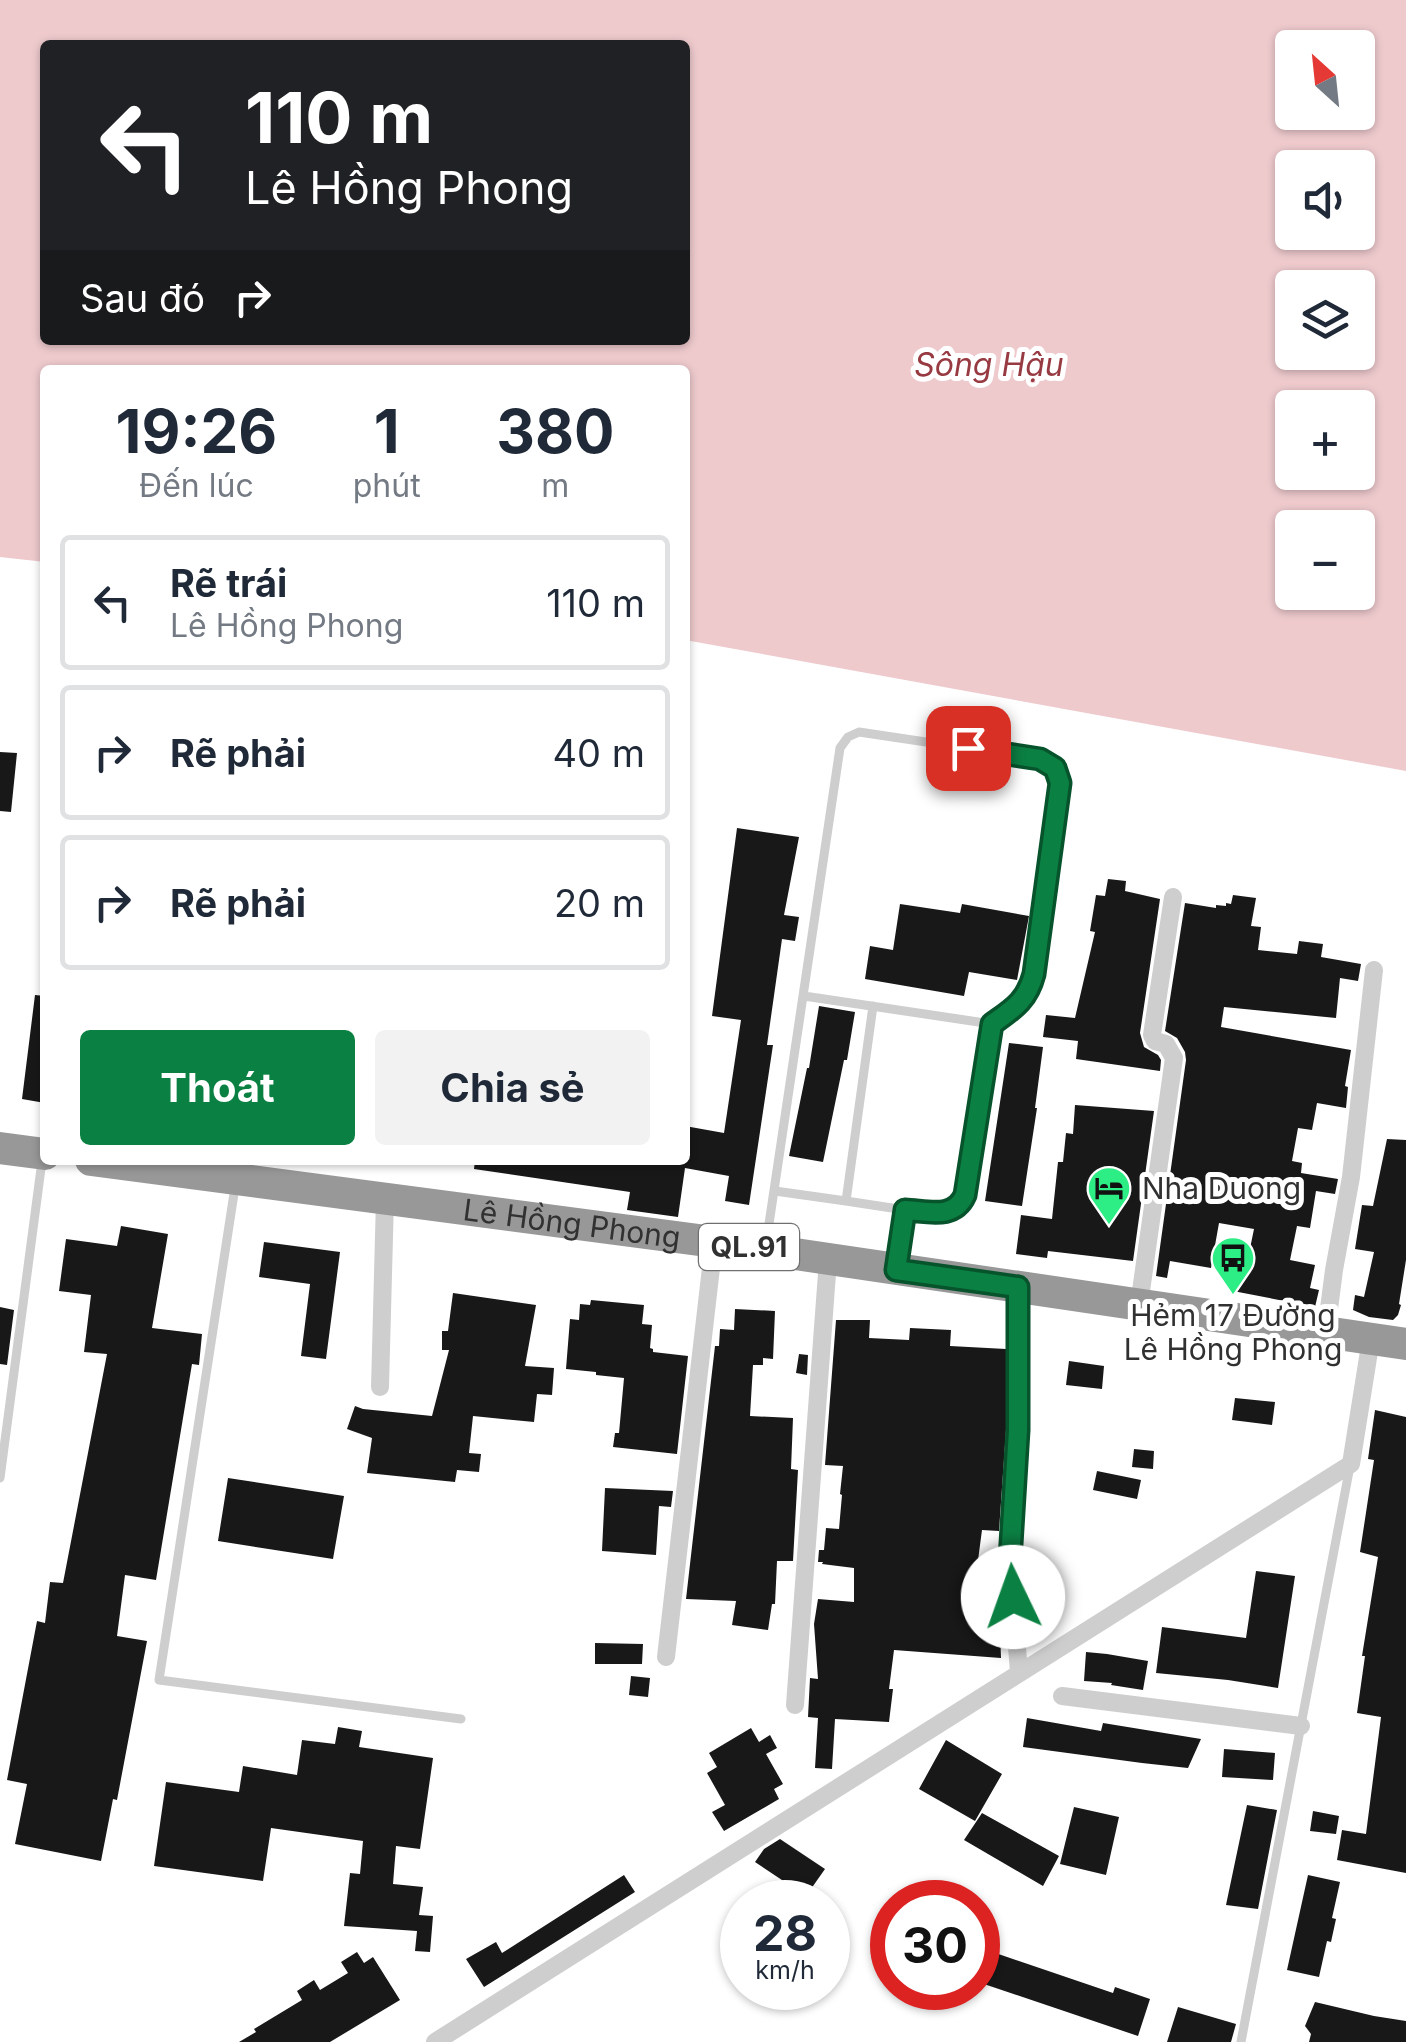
<!DOCTYPE html>
<html lang="vi">
<meta charset="utf-8">
<style>
:root{--surface:#fff;--page:#f2f2f3;--text:#1f2937;--muted:#747a83;--line:#e0e1e3;--accent:#0b8043}
body{margin:0;font-family:Inter,sans-serif;background:var(--page);color:var(--text);height:100vh;display:flex;flex-direction:column;font-size:38px;white-space:nowrap}
*{box-sizing:border-box;margin:0}
p{font-size:32px;color:var(--muted)}
.icon{flex:none;width:55px;height:55px;fill:none;stroke:currentColor;stroke-width:2;stroke-linecap:round;stroke-linejoin:round}
.map{position:relative;flex:1;overflow:hidden}
.panel{position:absolute;left:40px;top:365px;width:650px;height:800px;display:flex;flex-direction:column;background:var(--surface);border-radius:10px;box-shadow:0 2px 8px #0004}
.panel>*{flex:none}
.guide{position:absolute;left:40px;top:40px;width:650px;height:305px;border-radius:10px;box-shadow:0 2px 8px #0004;background:#202124;color:#fff;overflow:hidden}
.needle{width:65px;rotate:333deg}
.tools{position:absolute;left:1275px;top:30px;display:grid;gap:20px}
.tools a{display:grid;place-items:center;width:100px;height:100px;border-radius:10px;background:var(--surface);box-shadow:0 2px 8px #0004;font-size:50px}
.speed{position:absolute;left:720px;top:1880px;display:flex;gap:20px;font-size:50px;font-weight:700;text-align:center}
.speed>*{display:grid;place-content:center;width:130px;height:130px;border-radius:50%;background:var(--surface);box-shadow:0 2px 8px #0004;line-height:1}
.speed small{font-size:25px;font-weight:400}
.speed .limit{border:15px solid #d22;background:#fff;color:#111}
.pin{position:absolute;display:grid;place-items:center;width:85px;height:85px;color:#fff;margin:-42px;border-radius:20px;box-shadow:0 5px 15px #0006}
.me{position:absolute;width:110px;margin:-55px;rotate:357deg;stroke-linejoin:round;filter:drop-shadow(0 0 8px #0008)}
.turn{display:flex;align-items:center;gap:35px;height:210px;padding:0 40px;font-size:45px}
.turn .icon{width:130px;height:130px;stroke-width:2.5}
.turn b{display:block;font-size:70px;line-height:85px}
.then{display:flex;align-items:center;height:95px;padding:0 40px;background:#0003;gap:20px;font-size:38px}
.eta{display:flex;justify-content:space-evenly;align-items:center;height:170px;text-align:center}
.eta b{font-size:60px;font-weight:700;line-height:70px}
.action{display:flex;gap:20px;margin-top:auto;padding:20px 40px}
.action a{flex:1;height:115px;border-radius:10px;background:var(--accent);color:#fff;font-size:40px;font-weight:700;line-height:115px;text-align:center}
.action a+a{background:var(--page);color:var(--text)}
ul{padding:0;list-style:none}
li{display:flex;align-items:center;gap:30px;height:135px;margin:0 20px 15px;padding:0 20px;border:5px solid var(--line);border-radius:10px}
li div{flex:1}
li b{display:block;font-size:38px}
li em{font-style:normal}
.map>svg:first-child{display:block}
</style>
<div class="map">
<svg width="1406" height="2042" viewBox="0 0 1406 2042">
<rect width="100%" height="100%" fill="#fff"/>
<path fill="#eecacd" fill-rule="evenodd" d="M0 0H1406V771L685 640V370H45V562L0 557ZM45 45H685V340H45ZM1292 48H1358V112H1292ZM1292 168H1358V232H1292ZM1292 288H1358V352H1292ZM1292 408H1358V472H1292ZM1292 528H1358V592H1292Z"/>
<path fill="#181818" d="M0 752 17 753 11 812 0 811Z
M737 828 799 837 784 915 799 917 795 941 782 939 767 1045H773L749 1205 725 1201 729 1176 685 1168 678 1217 627 1210 630 1192 474 1169 475 1160H685V1126L724 1133 741 1020 712 1016Z
M1108 879 1126 881 1125 891 1160 899 1140 1033 1144 1047 1158 1055 1161 1060 1160 1071 1076 1059 1078 1041 1043 1037 1046 1015 1075 1018 1095 932 1090 931 1096 895 1105 896Z
M1233 895 1256 898 1251 926 1261 927 1258 950 1297 954 1299 941 1323 944 1321 957 1361 964 1358 981 1340 978 1336 1018 1224 1007 1221 1027 1351 1050 1345 1086 1348 1087 1346 1108 1317 1103 1312 1130 1298 1128 1292 1161 1302 1163 1301 1173 1338 1179 1335 1194 1316 1191 1310 1228 1297 1226 1290 1260 1315 1265 1310 1288 1319 1290 1315 1307 1233 1291 1236 1275 1241 1276 1243 1262 1247 1263 1254 1229 1219 1223 1211 1268 1170 1261 1167 1278 1156 1276 1186 1060 1185 1052 1177 1038 1165 1031 1185 903 1216 908V905L1226 906V903L1231 904Z
M900 904 960 913 962 904 1029 916 1017 980 969 972 964 996 865 979 870 946 893 950Z
M35 995 45 996V1103L22 1099Z
M819 1006 855 1012 847 1060H844L823 1162 789 1156 807 1068H809Z
M1009 1043 1043 1047 1035 1108H1037L1022 1206 985 1201Z
M1075 1105 1154 1111 1133 1261 1048 1251 1047 1258 1016 1254 1021 1215 1052 1219 1058 1162H1063L1066 1133 1073 1134Z
M1387 1139 1406 1140V1260L1399 1304 1401 1305 1398 1315 1393 1320 1369 1317 1353 1310 1355 1295 1364 1297 1374 1252 1355 1249 1362 1205 1373 1206Z
M121 1226 168 1234 152 1328 202 1334 199 1365 192 1364 156 1580 125 1575 117 1636 147 1641 117 1800 113 1799 101 1861 15 1844 27 1784 7 1780 37 1621 45 1623 50 1582 63 1583 107 1354 84 1352 91 1295 59 1291 66 1239 117 1246Z
M264 1242 340 1252 326 1359 301 1356 310 1284 259 1277Z
M453 1293 536 1305 525 1366 554 1368 552 1395 537 1394 534 1422 473 1416 469 1453 481 1454 479 1472 457 1470 455 1482 367 1473 372 1438 347 1429 355 1406 363 1409 432 1416 449 1350H442V1331H448Z
M591 1300 644 1305 642 1324 652 1325 650 1348 653 1349V1352L688 1356 677 1454 613 1447 615 1433H619L624 1378 596 1375V1372L566 1369 570 1319 579 1320 580 1304 590 1305Z
M0 1307 14 1310 7 1365 0 1364Z
M735 1309 775 1311 773 1359 763 1358V1365H753L750 1416 793 1418 791 1469 798 1470 793 1561H777L775 1604H772L768 1630 732 1625 736 1601 686 1599 715 1346H719L720 1329 734 1330Z
M836 1320H870L869 1338 909 1340 910 1328 951 1330 950 1346 1006 1349V1430L999 1531 982 1530 977 1568 998 1570 1003 1630H1000L1001 1658 894 1650 889 1689H893L889 1722 835 1719 832 1769 815 1768 818 1718 808 1717 810 1678 818 1679 814 1624 818 1599 854 1602V1568L822 1564 823 1562H818L819 1550H824L826 1528 839 1529 842 1495 840 1494 843 1466 825 1465Z
M799 1354 808 1355 807 1375 796 1373Z
M1069 1361 1104 1366 1102 1389 1066 1385Z
M1235 1398 1275 1402 1272 1425 1232 1420Z
M1375 1410 1406 1417V1873L1337 1860 1342 1830 1366 1834 1381 1717 1357 1713 1365 1656H1362L1378 1557 1360 1552 1374 1460 1368 1459Z
M1134 1449 1154 1451 1153 1469 1132 1467Z
M1097 1471 1141 1480 1137 1499 1093 1490Z
M228 1478 344 1496 333 1559 218 1541Z
M605 1488 673 1491 671 1507 659 1506 656 1555 602 1551Z
M1256 1571 1295 1576 1278 1688 1228 1680 1156 1673 1162 1627 1246 1638Z
M595 1643 643 1644 642 1664H595Z
M1086 1652 1107 1654 1148 1661 1143 1690 1111 1685 1112 1683 1084 1681Z
M631 1676 650 1678 648 1697 629 1695Z
M1027 1718 1101 1731 1103 1723 1201 1739 1188 1768 1142 1763 1023 1747Z
M338 1727 362 1731 359 1747 433 1758 420 1849 396 1846 393 1884 423 1887 419 1915 433 1916 430 1952 415 1951 417 1931 344 1926 350 1873 360 1874 363 1841 271 1828 263 1881 154 1866 166 1782 239 1792 243 1766 297 1775 302 1740 335 1744Z
M751 1728 759 1742 770 1735 777 1748 766 1754 783 1784 774 1789 779 1799 724 1831 712 1812 725 1805 707 1773 717 1767 709 1753Z
M946 1740 1002 1774 975 1821 919 1789Z
M1224 1749 1275 1753 1273 1780 1222 1777Z
M1247 1805 1277 1810 1258 1909 1226 1905Z
M1074 1807 1119 1817 1106 1875 1060 1864Z
M1313 1811 1339 1816 1336 1834 1310 1831Z
M982 1813 1059 1856 1043 1886 964 1840Z
M780 1839 825 1869 806 1896 755 1862 764 1849Z
M624 1875 635 1892 484 1987 466 1959 496 1942 502 1953Z
M1308 1875 1340 1882 1332 1918 1336 1919 1331 1942 1327 1941 1319 1977 1287 1970Z
M978 1947 1113 1993 1115 1987 1150 1999 1138 2036 978 1982Z
M357 1952 364 1963 373 1957 400 2000 330 2042H239L256 2032 254 2029 302 2000 297 1991 314 1980 320 1990 348 1973 341 1962Z
M1315 2002 1374 2016 1406 2021V2042H1309L1311 2034 1305 2026Z
M1178 2007 1236 2024 1231 2042H1167Z"/>
<g fill="none" stroke-linecap="round" stroke-linejoin="round">
<path stroke="#cecece" stroke-width="9" d="M804 996 992 1024
M873 1006 846 1201 905 1210
M235 1187 159 1680 461 1719
M775 1191 846 1201
M766 1244 840 748 848 737 859 732 1040 759 1055 768 1060 783 1030 989 1021 1002 992 1024 965 1195C954 1220 929 1211 905 1210L897 1262
M0 1478 42 1161
M1241 2042 1350 1466"/>
<path stroke="#cecece" stroke-width="18" d="M1018 1287V1430L1010 1560 1019 1672
M1139 1305 1174 1058 1166 1044 1155 1041 1152 1035 1173 897
M1326 1332 1334 1270 1351 1177 1374 970
M380 1387 385 1199
M666 1657 714 1242
M1062 1696 1301 1726
M795 1705 828 1260
M435 2042 1351 1464 1371 1339"/>
<g stroke="#989898" stroke-width="32">
<path d="M0 1148 45 1154"/>
<path id="s1" d="M91 1160 714 1242 1406 1344"/>
</g>
</g>
<g fill="none" stroke-linecap="round" stroke-linejoin="round">
<g stroke="#07532c" stroke-width="25">
<path id="route" d="M968 748 1040 759 1055 768 1060 783 1034 974C1027 1001 1013 1009 992 1024L965 1195C954 1220 928 1211 905 1210L896 1270 1018 1287V1430L1010 1560 1013 1597"/>
</g>
<use href="#route" stroke="#0b8043" stroke-width="18"/>
</g>
<defs>
<g id="hotel-pin" transform="scale(2.25)"><path d="M0 17L-7.5 6A9.5 9.5 0 1 1 7.5 6Z" fill="#2ded85" stroke="#fff"/><path d="M-6-4.5h1.5V1H6V5H4.5V3h-9V5H-6ZM-4 0a1.8 1.8 0 1 1 3.6 0ZM.5 0V-2.5h3Q6-2.5 6 0Z" fill="#111"/></g>
<g id="bus-pin" transform="scale(2.25)"><path d="M0 17L-7.5 6A9.5 9.5 0 1 1 7.5 6Z" fill="#2ded85" stroke="#fff"/><path d="M-5-6H5V4H4V6H2V4H-2V6H-4V4H-5ZM-3.5-4V0h7V-4ZM-3.5 1.2v1.5H-2V1.2ZM2 1.2v1.5H3.5V1.2Z" fill="#111"/></g>
</defs>
<g fill-rule="evenodd">
<use href="#hotel-pin" x="1109" y="1188"/>
<use href="#bus-pin" x="1233" y="1258"/>
</g>
<g text-anchor="middle" dominant-baseline="central" stroke-width="10" stroke-linejoin="round" paint-order="stroke">
<rect fill="#fff" stroke="#6f6f6f" stroke-width="2.5" x="699" y="1224" width="100" height="46" rx="8"/>
<g font-size="28" font-weight="bold" fill="#313131">
<text x="749" y="1247">QL.91</text>
</g>
<g font-size="30" fill="#313131" stroke="#fff" text-anchor="start">
<text x="1142" y="1188">Nha Duong</text>
<text x="1233" y="1315" text-anchor="middle">Hẻm 17 Đường<tspan x="1233" dy="34">Lê Hồng Phong</tspan></text>
</g>
<g font-size="30" fill="#313131" stroke="#fff">
<text stroke="none"><textPath href="#s1" startOffset="485">Lê Hồng Phong</textPath></text>
</g>
<g font-size="32" font-style="italic" fill="#983a41" stroke="#fff">
<text x="989" y="364">Sông Hậu</text>
</g>
</g>
</svg>
<div class="tools">
<a><svg class="needle" viewBox="-14 -14 28 28"><path d="M0-13l5 13h-10z" fill="#e53935"/><path d="M0 13l5-13h-10z" fill="#747a83"/></svg></a>
<a><svg class="icon" aria-label="sound" viewBox="0 0 24 24"><path d="M4 9h4l5-4v14l-5-4H4zM17 9q2 3 0 6"/></svg></a>
<a><svg class="icon" aria-label="layers" viewBox="0 0 24 24"><path d="M12 4l9 5-9 5-9-5zM3 14l9 5 9-5"/></svg></a>
<a>+</a>
<a>−</a>
</div>
<div class="speed"><div>28<small>km/h</small></div><div class="limit">30</div></div>
<div class="pin" style="left:968px;top:748px;background:#d93025"><svg class="icon" aria-label="arrive" viewBox="0 0 24 24"><path d="M6 21V4h12l-3 4 3 4H6"/></svg></div>
<svg class="me" style="left:1013px;top:1597px" viewBox="-20 -20 40 40"><circle r="19" fill="#fff"/><path d="M0-13L10 11 0 6-10 11z" fill="#0b8043"/></svg>
<div class="guide">
<div class="turn"><svg class="icon" aria-label="left" viewBox="0 0 24 24"><path d="M17 20v-9H6M10 6l-5 5 5 5"/></svg><div><b>110 m</b>Lê Hồng Phong</div></div>
<div class="then">Sau đó<svg class="icon" aria-label="right" viewBox="0 0 24 24"><path d="M7 20v-9h11M14 6l5 5-5 5"/></svg></div>
</div>
<section class="panel">
<div class="eta">
<div><b>19:26</b><p>Đến lúc</p></div>
<div><b>1</b><p>phút</p></div>
<div><b>380</b><p>m</p></div>
</div>
<ul>
<li><svg class="icon" aria-label="left" viewBox="0 0 24 24"><path d="M17 20v-9H6M10 6l-5 5 5 5"/></svg><div><b>Rẽ trái</b><p>Lê Hồng Phong</p></div><em>110 m</em></li>
<li><svg class="icon" aria-label="right" viewBox="0 0 24 24"><path d="M7 20v-9h11M14 6l5 5-5 5"/></svg><div><b>Rẽ phải</b></div><em>40 m</em></li>
<li><svg class="icon" aria-label="right" viewBox="0 0 24 24"><path d="M7 20v-9h11M14 6l5 5-5 5"/></svg><div><b>Rẽ phải</b></div><em>20 m</em></li>
</ul>
<div class="action"><a>Thoát</a><a>Chia sẻ</a></div>
</section>
</div>
